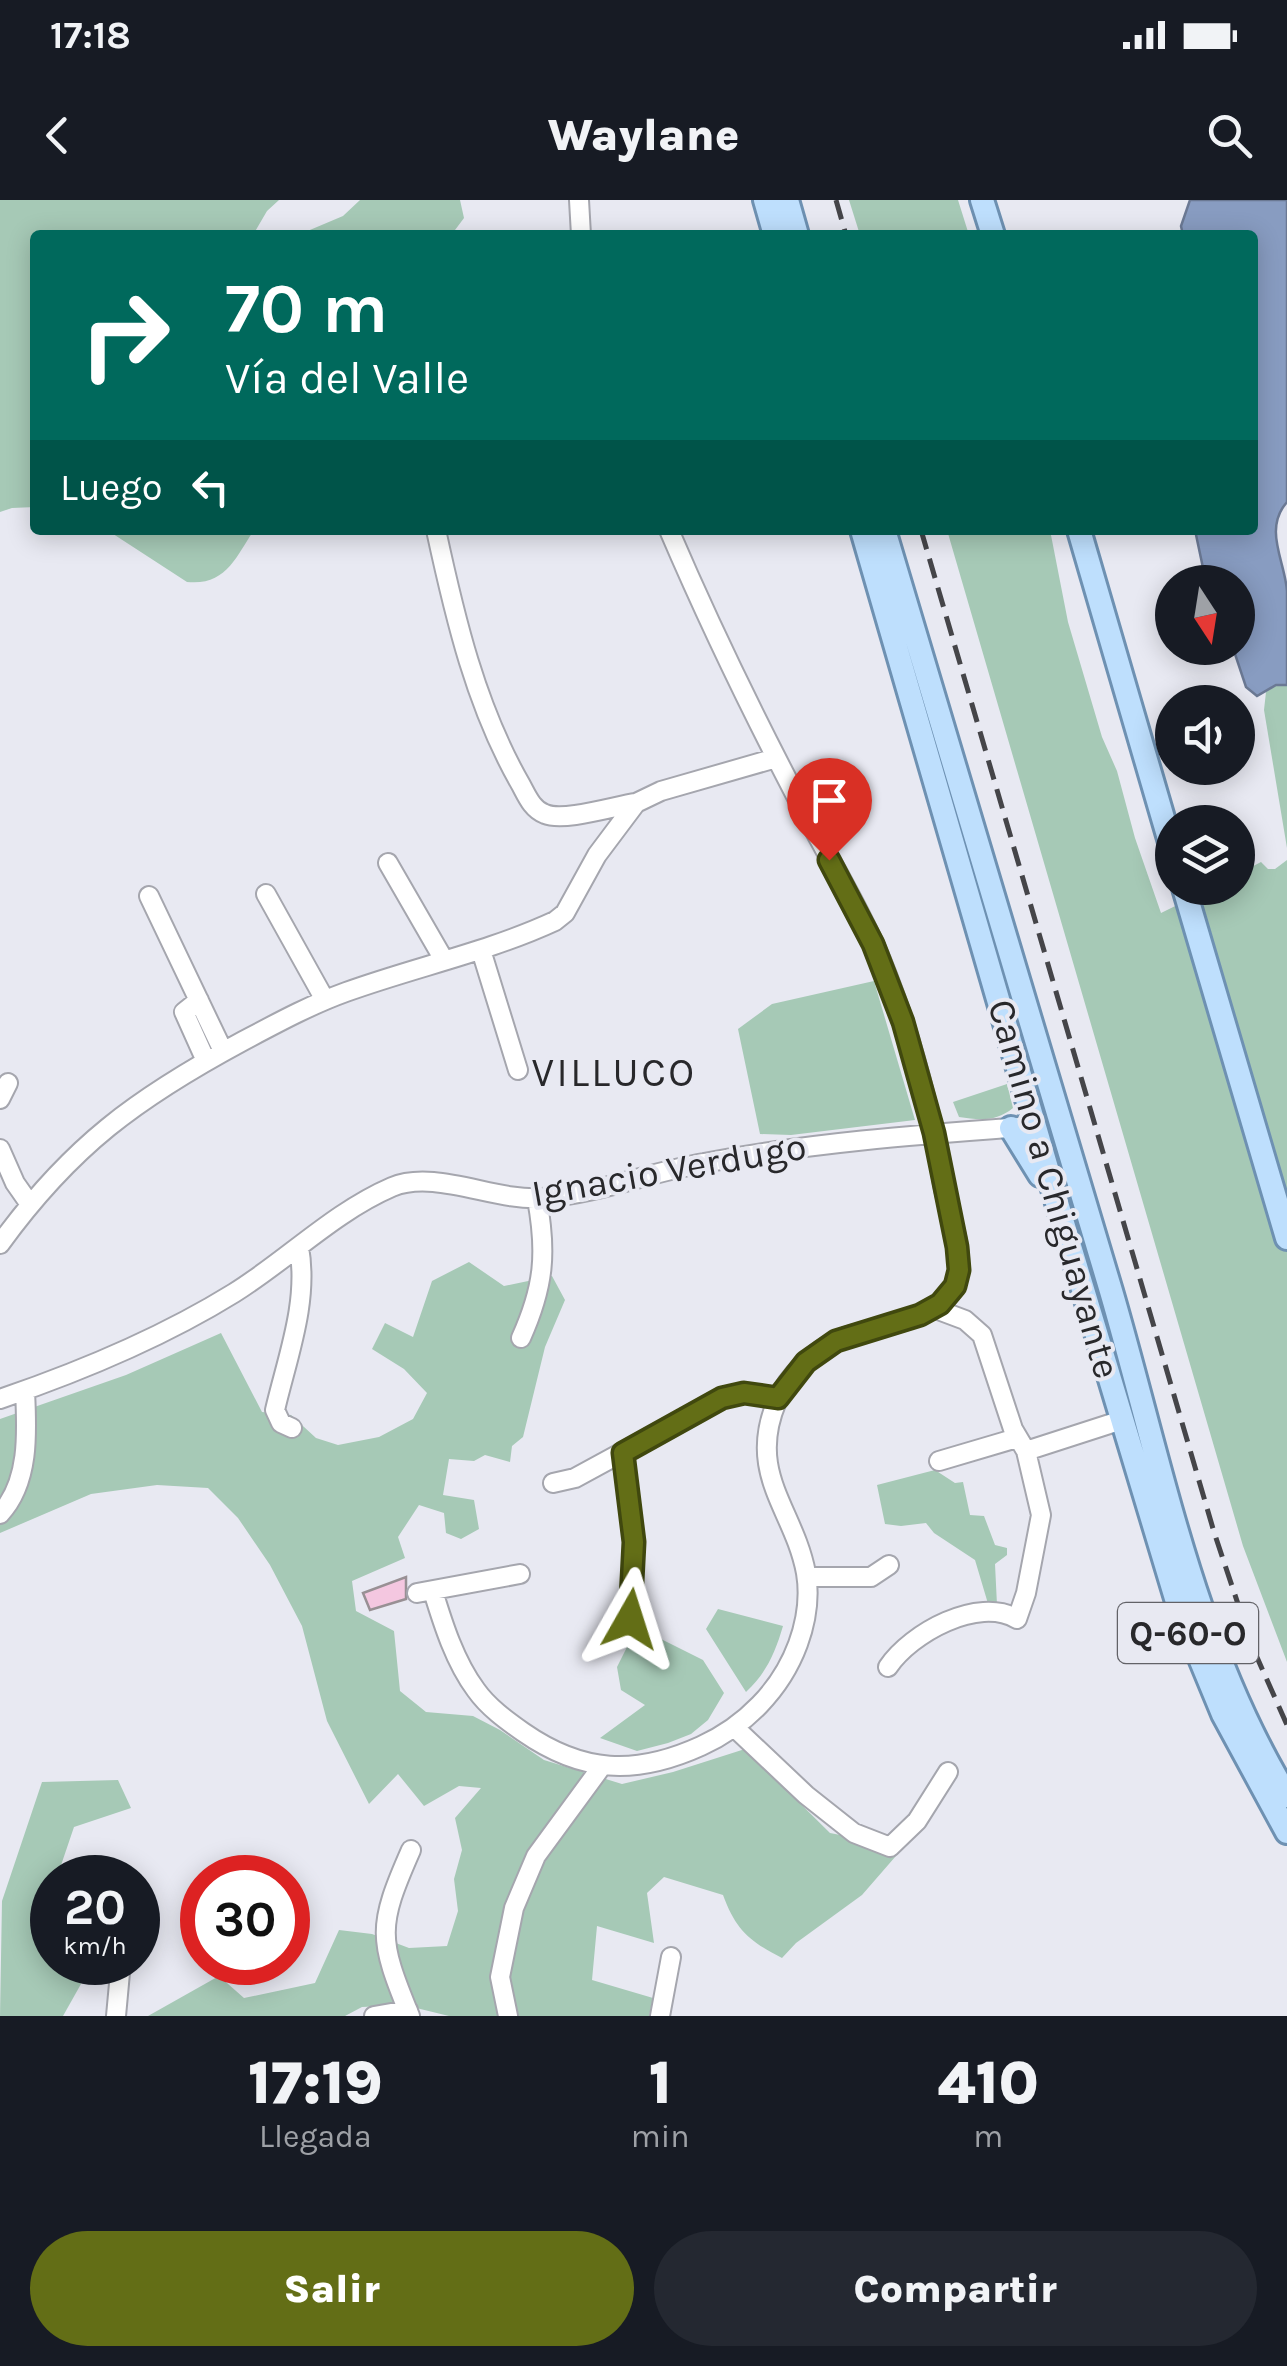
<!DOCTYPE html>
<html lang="es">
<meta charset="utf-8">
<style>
:root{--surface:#171b24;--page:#242831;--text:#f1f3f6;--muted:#9ea1a6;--accent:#636e16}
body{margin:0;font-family:Karla,sans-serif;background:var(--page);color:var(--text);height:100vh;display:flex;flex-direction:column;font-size:38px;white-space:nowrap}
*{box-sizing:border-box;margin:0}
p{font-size:32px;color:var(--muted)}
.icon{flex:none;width:55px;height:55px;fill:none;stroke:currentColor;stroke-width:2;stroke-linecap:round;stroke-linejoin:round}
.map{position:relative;height:1816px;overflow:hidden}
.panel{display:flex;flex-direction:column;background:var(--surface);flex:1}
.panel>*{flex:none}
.hud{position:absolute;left:30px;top:30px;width:1228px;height:305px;border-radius:10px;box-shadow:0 5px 25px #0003;background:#00695c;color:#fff;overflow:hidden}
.needle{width:65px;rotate:168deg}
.buttons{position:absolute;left:1155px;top:365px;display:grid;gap:20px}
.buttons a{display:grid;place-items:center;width:100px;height:100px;border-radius:50%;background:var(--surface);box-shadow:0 5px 25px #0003;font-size:50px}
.speed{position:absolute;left:30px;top:1655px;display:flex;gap:20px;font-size:50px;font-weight:700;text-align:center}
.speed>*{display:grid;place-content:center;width:130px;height:130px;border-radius:50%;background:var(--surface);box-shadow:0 5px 25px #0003;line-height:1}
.speed small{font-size:25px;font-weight:400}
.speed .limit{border:15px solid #d22;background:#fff;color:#111}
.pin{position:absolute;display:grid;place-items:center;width:85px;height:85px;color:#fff;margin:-102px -42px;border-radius:50% 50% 50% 0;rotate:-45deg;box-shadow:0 0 10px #0007}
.pin .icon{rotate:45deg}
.me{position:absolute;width:110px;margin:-55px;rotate:6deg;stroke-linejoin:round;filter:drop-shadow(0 0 8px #0008)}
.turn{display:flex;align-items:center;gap:35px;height:210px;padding:0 30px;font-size:45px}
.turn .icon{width:130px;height:130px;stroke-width:2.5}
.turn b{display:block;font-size:70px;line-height:85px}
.then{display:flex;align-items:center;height:95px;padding:0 30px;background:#0003;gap:20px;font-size:38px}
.eta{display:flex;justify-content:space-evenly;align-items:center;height:170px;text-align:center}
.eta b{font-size:60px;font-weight:800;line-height:70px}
.cta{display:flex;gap:20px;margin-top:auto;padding:20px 30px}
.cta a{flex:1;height:115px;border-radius:60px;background:var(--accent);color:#fff;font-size:40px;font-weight:800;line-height:115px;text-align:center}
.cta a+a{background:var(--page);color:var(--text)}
.status{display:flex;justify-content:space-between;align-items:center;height:70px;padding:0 50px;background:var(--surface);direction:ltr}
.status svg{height:28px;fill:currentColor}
header{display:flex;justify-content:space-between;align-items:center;height:130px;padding:0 30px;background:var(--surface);font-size:45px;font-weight:800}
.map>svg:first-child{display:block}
</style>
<div class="status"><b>17:18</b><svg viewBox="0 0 49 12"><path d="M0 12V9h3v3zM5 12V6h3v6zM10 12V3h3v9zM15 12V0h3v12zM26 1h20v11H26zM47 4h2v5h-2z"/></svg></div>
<header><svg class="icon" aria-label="back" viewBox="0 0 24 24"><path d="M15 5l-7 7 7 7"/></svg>Waylane<svg class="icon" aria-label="search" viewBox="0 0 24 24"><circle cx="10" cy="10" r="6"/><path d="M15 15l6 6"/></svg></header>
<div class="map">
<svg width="1287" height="1816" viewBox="0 0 1287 1816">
<rect width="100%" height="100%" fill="#e8e9f2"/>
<path fill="#a6c9b6" d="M0 0H279L267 11 253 35H35V307L12 308 0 312Z
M360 0H460L464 18 455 30 447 35H298L343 16Z
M849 0H958L969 35H860Z
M107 330H254C236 357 226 386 187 382Z
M947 330H1050L1068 422 1102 537 1117 571 1135 638 1161 713 1212 688H1238V674L1261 662 1268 669H1275L1287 660V1462L1243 1346Z
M1276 485H1287V648L1264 510 1266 492Z
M874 781 915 920 791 935 760 934 738 829 772 804Z
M1007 884 1013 908C996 922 979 920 959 917L953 902Z
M469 1062 504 1086 552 1076 565 1100 545 1147 523 1237 512 1246 510 1262 485 1255 474 1261 449 1259 443 1295 474 1300 479 1329 461 1339 446 1333 444 1313 419 1305 398 1337 405 1358 352 1381 356 1411 394 1431 400 1491 426 1512 473 1516 500 1530 544 1560 622 1584 673 1572 745 1549 830 1633 866 1640 891 1634 902 1649 862 1695 796 1743 782 1758C749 1741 736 1730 723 1695L664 1677 647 1693 654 1743 597 1726 592 1780 653 1798 649 1816H449L404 1805 362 1807 345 1816H148L219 1776 244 1798 315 1783 339 1730 372 1734 409 1748 447 1746 458 1711 454 1679 462 1650 455 1618 481 1588 459 1586 424 1606 398 1574 369 1604 327 1521 302 1426 270 1365 238 1318 208 1288 157 1285 91 1294 0 1333V1219L126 1175 221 1133 262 1212 291 1215 316 1238 338 1245 379 1237 413 1219 427 1193 404 1169 372 1149 385 1123 413 1137 432 1081Z
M935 1270 955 1283 963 1282 970 1315 984 1316 995 1345 1007 1348V1355L995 1364 997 1405 989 1407 975 1360 934 1333 926 1323 901 1326 885 1324 877 1285Z
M718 1409 783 1426C775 1453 767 1472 746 1492L706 1429Z
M659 1438 703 1460 724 1493 708 1520 691 1534 668 1543 637 1551 600 1538 645 1505 621 1490 617 1467 629 1443Z
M118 1580 131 1608 74 1627 57 1677 52 1678V1762L69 1763 81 1784 63 1816H0L2 1701 42 1582Z"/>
<path fill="#889cc1" stroke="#6b7994" stroke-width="2.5" d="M1190 0H1287V302C1263 329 1285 361 1287 391 1287 422 1287 454 1287 485H1276L1257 496 1246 487 1233 448H1238V382H1206L1195 330H1252V35H1183L1181 26Z"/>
<path fill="#f4c7e0" stroke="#989094" stroke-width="2.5" d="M406 1377V1399L370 1410 363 1393Z"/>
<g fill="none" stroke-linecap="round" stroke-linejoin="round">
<g stroke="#a5a6ae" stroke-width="22">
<path id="minor" d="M579 0 581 35
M436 330C455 418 476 507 521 585 527 596 532 609 545 614 564 622 615 606 636 603
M388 663 444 760
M266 694 325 800
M149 696 223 851
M481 750 518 870
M199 800 184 812 206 861
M0 899 8 883
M0 949 15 983 29 1003
M0 1044C71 946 137 898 243 841 277 823 310 805 346 792 415 767 488 752 555 721L565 713 597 655 636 603 661 591 776 558
M521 1138C544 1087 547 1053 537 999
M0 1199C79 1172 163 1137 234 1093 287 1060 334 1012 392 987 435 969 496 1002 542 998 597 994 650 972 704 963 809 943 915 935 1021 927
M292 1228 281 1223 275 1210C287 1158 309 1102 299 1047
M1026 1251 1122 1220
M623 1253 634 1342 630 1419
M939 1261 1017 1238
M553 1283 575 1278 722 1198 744 1193 778 1198
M0 1314C30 1282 27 1231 25 1191
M807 1377H871L889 1365
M433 1391C443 1424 455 1462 476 1490 488 1507 506 1520 523 1532 582 1573 635 1576 701 1546 745 1526 781 1490 798 1444 806 1422 810 1397 806 1373 794 1309 746 1274 777 1201 788 1175 815 1150 840 1139 877 1124 953 1122 959 1072 962 1043 948 1012 943 984 931 913 913 842 887 775 864 714 827 656 797 598 751 510 708 421 669 330
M417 1393 520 1374
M888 1467C911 1433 978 1396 1017 1419L1026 1393 1041 1315 1026 1251 1013 1229 982 1135 965 1120 933 1108
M734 1527 806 1595 854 1633 890 1647 917 1621 948 1572
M116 1816 121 1762
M374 1816 408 1810
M410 1816C378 1738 377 1727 411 1650
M508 1816 500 1777 514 1708 536 1656 602 1566
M660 1816 671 1757"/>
</g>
<g stroke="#6e91b2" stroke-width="28">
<path id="major" d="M765 0 775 35
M787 0 797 35
M982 0 993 35
M862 330 1060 1013 1178 1405 1223 1514 1287 1632
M884 330C959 584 1037 837 1111 1091 1161 1262 1193 1442 1287 1596
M1079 330 1172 649
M1184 688 1287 1038
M1011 928 1040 975"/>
</g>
<use href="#minor" stroke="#fff" stroke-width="18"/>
<use href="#major" stroke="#bedffd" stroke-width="22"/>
<path stroke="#454549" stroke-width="5" stroke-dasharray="20 10" stroke-linecap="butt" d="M836 0 846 35
M921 330 1214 1332 1252 1446 1287 1525"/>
</g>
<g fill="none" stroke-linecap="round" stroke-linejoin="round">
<g stroke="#40480e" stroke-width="25">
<path id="route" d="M630 1419 634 1342 623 1253 722 1198 744 1193 778 1198 806 1162 836 1141 920 1115 940 1104 955 1086 959 1070 957 1047 934 933 903 822 873 744 829 660"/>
</g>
<use href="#route" stroke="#636e16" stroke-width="18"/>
</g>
<g text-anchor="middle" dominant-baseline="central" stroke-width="8" stroke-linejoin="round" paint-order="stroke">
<rect fill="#e8e9f2" stroke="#626267" stroke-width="2.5" x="1118" y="1403" width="140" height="60" rx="8"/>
<g font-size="35" font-weight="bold" fill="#28282b">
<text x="1188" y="1433">Q-60-O</text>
</g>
<g font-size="38" fill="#28282b" stroke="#e8e9f2">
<text transform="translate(669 970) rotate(-10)">Ignacio Verdugo</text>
<text transform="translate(1054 989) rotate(74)">Camino a Chiguayante</text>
</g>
<g font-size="40" letter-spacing="2.5" fill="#28282b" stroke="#e8e9f2">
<text x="614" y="872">VILLUCO</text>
</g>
</g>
</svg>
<div class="buttons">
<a><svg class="needle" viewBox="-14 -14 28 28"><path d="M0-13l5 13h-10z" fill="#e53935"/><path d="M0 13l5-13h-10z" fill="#9ea1a6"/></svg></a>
<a><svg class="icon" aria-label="sound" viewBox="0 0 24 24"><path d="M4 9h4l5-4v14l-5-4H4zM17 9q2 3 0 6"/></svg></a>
<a><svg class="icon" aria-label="layers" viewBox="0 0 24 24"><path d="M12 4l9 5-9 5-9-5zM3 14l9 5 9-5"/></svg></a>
</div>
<div class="speed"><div>20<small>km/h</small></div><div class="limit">30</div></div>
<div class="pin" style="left:829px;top:660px;background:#d93025"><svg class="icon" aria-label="arrive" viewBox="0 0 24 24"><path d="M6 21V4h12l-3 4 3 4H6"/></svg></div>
<svg class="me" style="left:630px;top:1419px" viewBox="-20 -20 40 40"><path d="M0-17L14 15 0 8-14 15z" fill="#636e16" stroke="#fff" stroke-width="4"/></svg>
<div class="hud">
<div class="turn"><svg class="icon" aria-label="right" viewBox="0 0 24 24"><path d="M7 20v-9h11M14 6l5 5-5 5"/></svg><div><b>70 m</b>Vía del Valle</div></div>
<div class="then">Luego<svg class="icon" aria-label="left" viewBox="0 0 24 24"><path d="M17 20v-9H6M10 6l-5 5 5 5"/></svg></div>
</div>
</div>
<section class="panel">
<div class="eta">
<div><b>17:19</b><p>Llegada</p></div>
<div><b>1</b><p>min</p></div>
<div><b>410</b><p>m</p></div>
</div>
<div class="cta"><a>Salir</a><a>Compartir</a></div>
</section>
